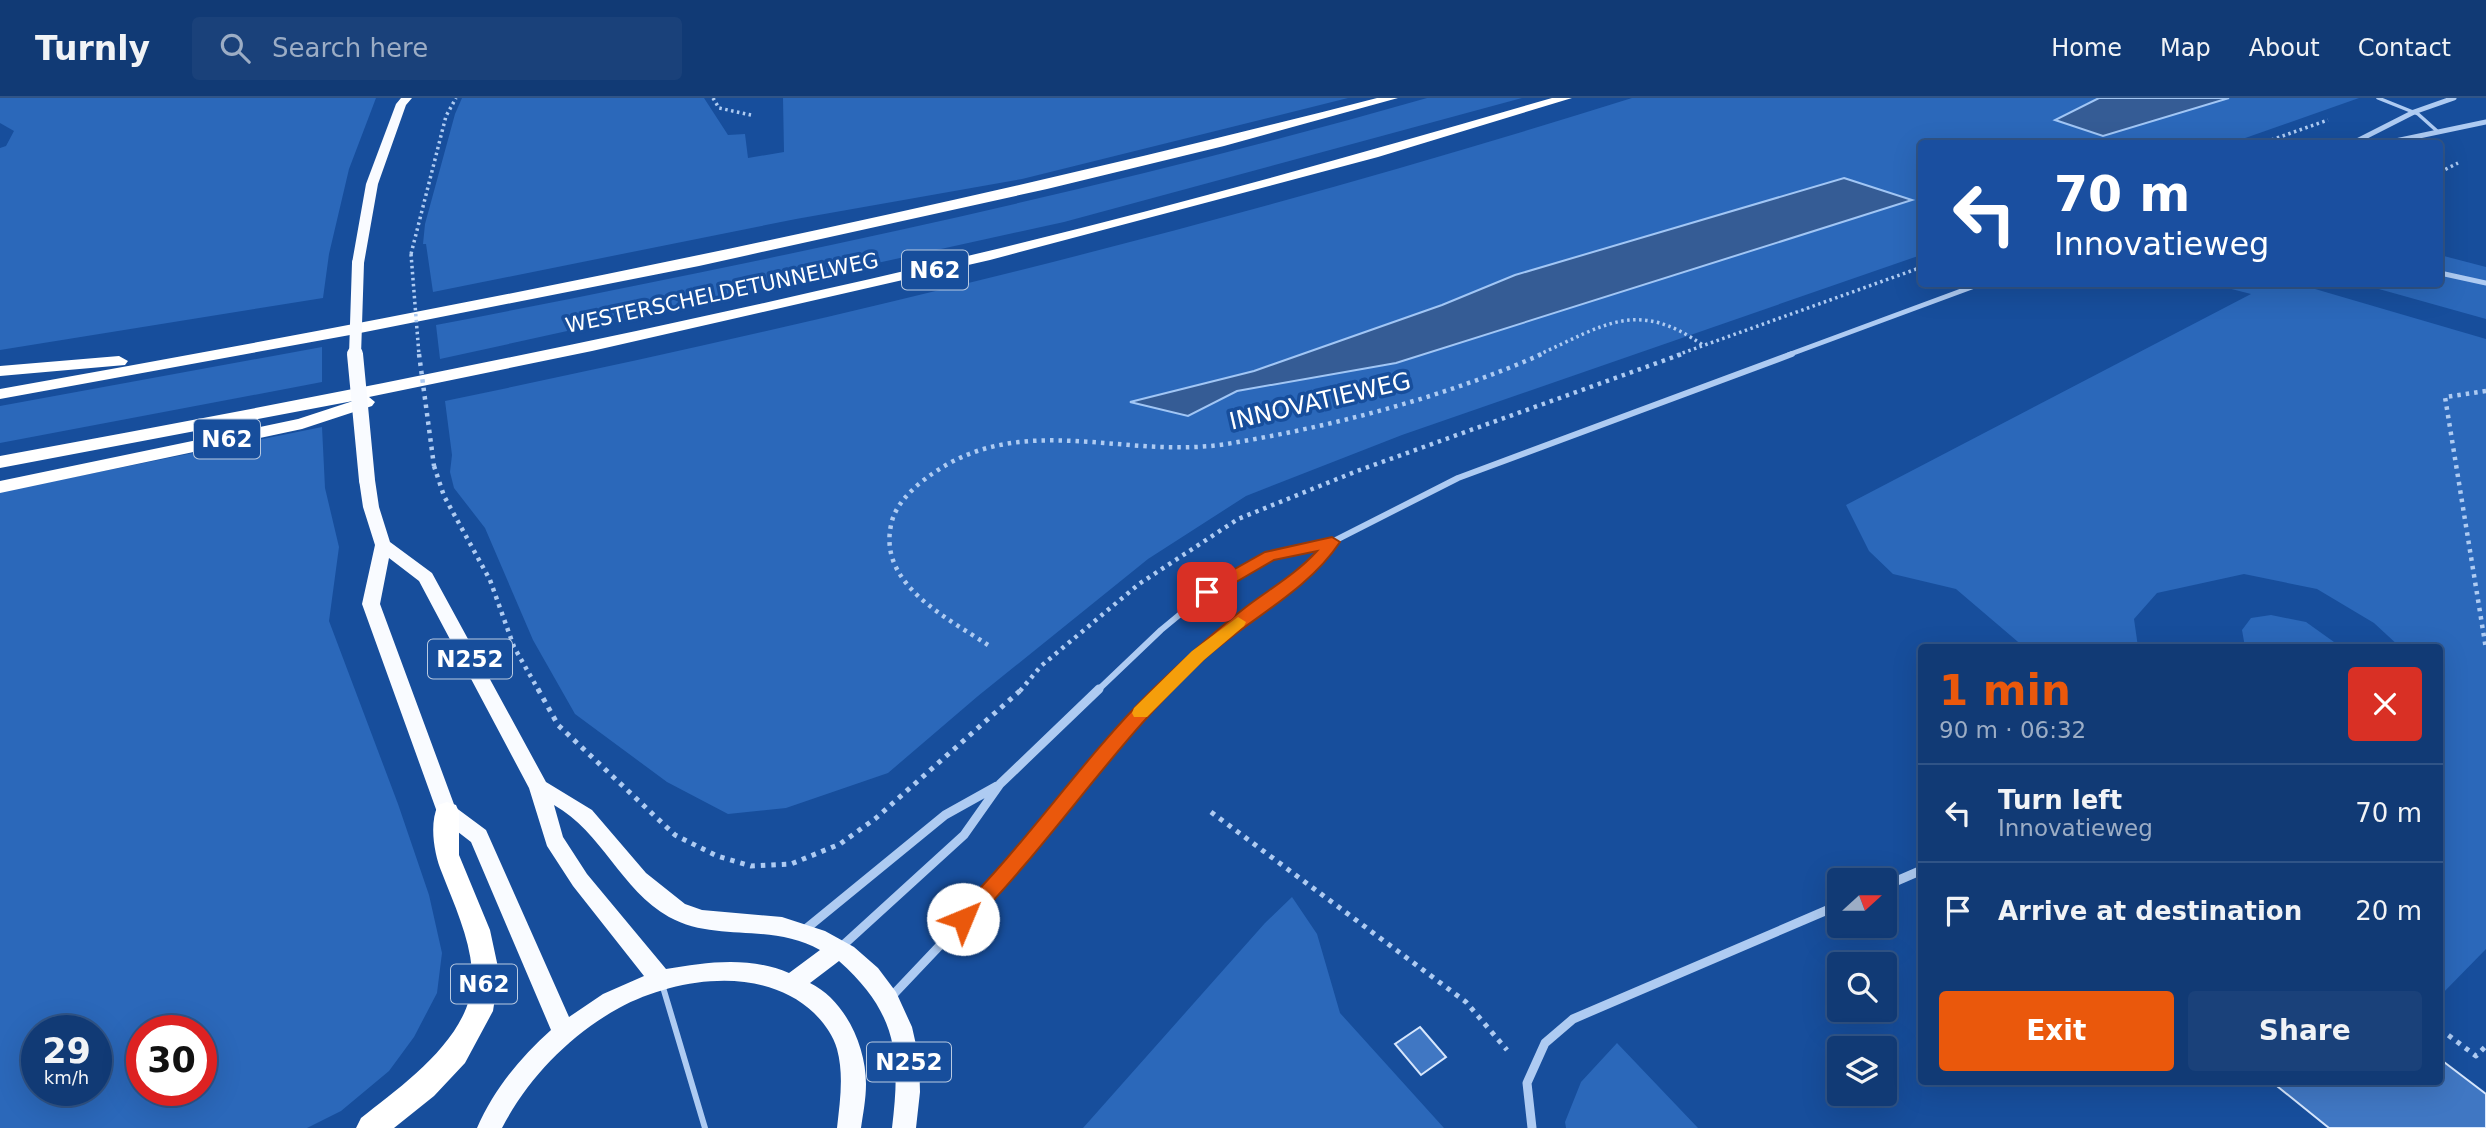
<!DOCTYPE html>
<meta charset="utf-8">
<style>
:root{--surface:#113a75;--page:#1a417a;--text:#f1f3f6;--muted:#9cadc5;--line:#305487;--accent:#ea580c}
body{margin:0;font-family:"DejaVu Sans",sans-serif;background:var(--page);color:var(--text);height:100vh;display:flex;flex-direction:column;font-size:26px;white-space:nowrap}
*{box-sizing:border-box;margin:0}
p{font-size:23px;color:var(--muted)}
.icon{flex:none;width:38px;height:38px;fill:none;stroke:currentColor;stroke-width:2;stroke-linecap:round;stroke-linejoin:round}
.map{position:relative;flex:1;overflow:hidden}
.details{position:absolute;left:1918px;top:546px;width:525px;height:441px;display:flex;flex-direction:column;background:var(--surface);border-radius:7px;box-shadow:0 7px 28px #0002,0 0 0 2px var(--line)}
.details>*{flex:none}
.top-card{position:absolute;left:1918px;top:42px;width:525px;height:147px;border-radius:7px;box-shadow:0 7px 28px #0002,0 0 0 2px var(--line);background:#1a4fa0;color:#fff;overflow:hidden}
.needle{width:46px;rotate:69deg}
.controls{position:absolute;left:1827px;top:770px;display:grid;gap:14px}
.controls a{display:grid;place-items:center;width:70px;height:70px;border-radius:7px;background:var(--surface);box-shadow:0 7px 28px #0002,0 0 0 2px var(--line);font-size:35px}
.speed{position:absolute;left:21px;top:917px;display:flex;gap:14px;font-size:35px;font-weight:700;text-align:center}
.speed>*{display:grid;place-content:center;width:91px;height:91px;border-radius:50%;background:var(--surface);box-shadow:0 7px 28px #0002,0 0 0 2px var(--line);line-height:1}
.speed small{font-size:18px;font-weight:400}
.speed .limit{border:10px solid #d22;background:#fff;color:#111}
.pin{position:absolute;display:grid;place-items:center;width:60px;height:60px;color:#fff;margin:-30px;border-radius:14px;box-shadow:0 4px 10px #0006}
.me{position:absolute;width:77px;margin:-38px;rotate:45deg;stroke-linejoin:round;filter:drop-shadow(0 0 5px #0008)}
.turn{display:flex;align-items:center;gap:24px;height:147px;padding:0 21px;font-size:32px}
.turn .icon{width:91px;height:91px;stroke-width:2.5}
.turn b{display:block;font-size:49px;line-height:60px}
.round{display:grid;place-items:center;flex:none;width:74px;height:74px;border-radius:7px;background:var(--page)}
.head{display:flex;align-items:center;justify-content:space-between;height:119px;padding:0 21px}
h1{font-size:42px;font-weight:700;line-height:52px;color:var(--accent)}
.cta{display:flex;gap:14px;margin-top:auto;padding:14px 21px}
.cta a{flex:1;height:80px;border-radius:7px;background:var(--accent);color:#fff;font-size:28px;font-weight:700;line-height:80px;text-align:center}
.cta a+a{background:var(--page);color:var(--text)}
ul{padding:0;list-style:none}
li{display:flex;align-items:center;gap:21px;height:98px;padding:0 21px;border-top:2px solid var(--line)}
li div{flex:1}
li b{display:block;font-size:26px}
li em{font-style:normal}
header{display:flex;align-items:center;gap:42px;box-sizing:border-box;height:98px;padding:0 35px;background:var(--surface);border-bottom:2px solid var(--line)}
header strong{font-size:33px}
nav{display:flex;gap:38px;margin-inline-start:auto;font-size:24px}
.search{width:490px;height:63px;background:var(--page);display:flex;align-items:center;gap:18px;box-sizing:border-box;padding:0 24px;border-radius:7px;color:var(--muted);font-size:26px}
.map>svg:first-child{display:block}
</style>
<header>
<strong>Turnly</strong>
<div class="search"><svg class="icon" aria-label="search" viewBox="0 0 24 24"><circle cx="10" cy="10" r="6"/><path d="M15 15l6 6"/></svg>Search here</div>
<nav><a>Home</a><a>Map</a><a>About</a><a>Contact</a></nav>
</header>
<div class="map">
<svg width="2486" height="1030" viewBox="0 0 2486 1030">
<rect width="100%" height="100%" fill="#174e9c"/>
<path fill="#2b68ba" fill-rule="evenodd" d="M0 0H376L349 71 329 156 323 200 0 252V50L6 48 14 33 0 25Z
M462 0H704L728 37 745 36 748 60 784 54 783 0H1348L1022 81 796 121 433 194 426 146H423L425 126 455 16Z
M1427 0H1522L1064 124 440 261 436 227C768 163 1101 93 1427 0Z
M1632 0H2099L2056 22 2103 38 2229 0H2359L2231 45 1922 46 1921 157 1402 337 1246 398 1148 461 978 598 888 675 786 710 728 716 667 684 575 616 533 542 485 430 454 390 450 374 452 357 445 303C846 220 1242 123 1632 0ZM1844 80 1911 102 1396 265 1237 293 1132 304 1254 273 1442 207 1515 177Z
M2440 157 2486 169V221L2361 186H2440Z
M2212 186H2298L2486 241V851L2440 898V550L2400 549 2374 525 2317 491 2244 476 2157 495 2134 521 2138 549H2024L1956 491 1893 476 1869 453 1846 407 2251 196Z
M322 249V284L0 345V308Z
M322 329 325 390 339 449 329 523 398 706 429 797 442 855 437 895 414 939 389 973 341 1013 307 1030H0V394ZM37 933H96V992H37ZM142 933H201V992H142Z
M2271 517 2306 524 2341 549H2245L2242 532 2251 520Z
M1292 799 1317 836 1340 915 1444 1030H1083L1265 825Z
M1617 945 1698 1030H1566L1565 1024 1581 984Z"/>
<path fill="#355c95" stroke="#a1c6f5" stroke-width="2" d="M2099 0H2229L2103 38 2055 22Z
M1844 80 1912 102 1396 265 1237 293 1188 318 1130 304 1254 273 1442 207 1515 177Z"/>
<path fill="#4077c3" stroke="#d6e6fc" stroke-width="2" d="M1420 929 1446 959 1421 977 1395 946Z
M2440 961 2486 996V1030H2329L2272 984H2440Z"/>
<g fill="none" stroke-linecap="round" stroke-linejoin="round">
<path stroke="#aecbf2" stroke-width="3.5" stroke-dasharray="2.5 3.5" stroke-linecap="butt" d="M713 0 719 10 751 17
M2260 46 2328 22
M2440 74 2458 65
M411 156 446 18 456 0
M1538 257C1605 227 1637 200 1704 248
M1677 257 1922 169"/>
<path stroke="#aecbf2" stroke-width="4.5" stroke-dasharray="3.5 5" stroke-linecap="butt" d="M2486 293 2445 299 2486 551
M434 368 444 398 490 482 514 549 539 593
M988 547C946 519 875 485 892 423 897 404 916 387 932 376 1023 312 1125 362 1226 346 1331 329 1445 299 1542 256
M1020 593 1041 568 1139 486 1238 421 1357 373 1682 256"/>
<path stroke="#aecbf2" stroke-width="5" stroke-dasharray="4.5 6" stroke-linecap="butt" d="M538 591 558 627 675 737 717 758 751 768 791 766 840 746 876 720 1022 591
M1211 714 1466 904 1507 952
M2440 931 2476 958 2486 948"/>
<path stroke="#aecbf2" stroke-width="3.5" d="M2378 0 2418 16 2437 33"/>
<path stroke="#aecbf2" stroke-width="6" d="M662 886 705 1030"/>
<path stroke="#aecbf2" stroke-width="5" d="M2351 46 2414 14 2454 0
M2381 46 2486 24
M2440 175 2486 185
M1788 257 1980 186"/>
<path stroke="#aecbf2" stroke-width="6" d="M1097 593 1161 532 1207 494 1270 458 1332 444 1458 380 1792 256
M1163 593 1252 512 1305 476 1332 445"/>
<path stroke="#aecbf2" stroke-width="9" d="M1885 788 1922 772
M802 834 945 717 997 688
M840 850 964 737 1000 686 1099 591
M891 899 1000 784 1133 623 1165 591
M1532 1030 1527 985 1545 945 1573 921 1839 807"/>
<path fill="#f9fbff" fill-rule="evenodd" d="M401 0H412L406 7 378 86 364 165 363 168H353L352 165 366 86 396 6Z
M367 377 375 382 379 409 390 444 432 475 546 684 592 712 646 775 685 806 702 812 782 819 825 833 854 849 878 870 896 894 912 929 919 960 920 994 916 1030H892C901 956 897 915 839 863L810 885C845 902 866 948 866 986 866 1001 863 1016 861 1030H837C840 1003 844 977 837 951 833 937 824 925 814 915 764 867 677 879 619 910 570 937 528 980 502 1030H477C494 991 520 960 551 932L471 744 440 720 437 714 362 506 375 447 363 409 359 382ZM389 460 419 483 529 690 547 748 573 788 644 878 603 896 569 919 486 732 455 709 380 506ZM554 707C602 734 621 792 669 819 716 845 770 824 820 852L789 875C749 858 707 864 666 871L587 776 563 739Z"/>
<path fill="#fff" fill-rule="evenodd" d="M1377 0H1398L1224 48 1047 91 699 168 350 237 0 301V291C462 209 922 117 1377 0Z
M1552 0H1572L1378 59 990 162 592 253 369 299 375 304 372 308 302 331 0 395V383L298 321 353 303 0 370V358C328 298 655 233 980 155 1172 109 1362 55 1552 0Z
M119 258 128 263 125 267 0 278V268Z
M447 704 456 707 459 714V757L490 832 499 874 493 913 465 965 434 998 394 1030H356L361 1020C404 986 478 935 472 872 469 838 454 806 442 775 434 756 429 726 438 707Z"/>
<path stroke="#aecbf2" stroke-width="3.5" stroke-dasharray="2.5 3.5" stroke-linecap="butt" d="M411 156 419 257"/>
<path stroke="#aecbf2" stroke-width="4.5" stroke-dasharray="3.5 5" stroke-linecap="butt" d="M419 256 434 368"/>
<path stroke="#f9fbff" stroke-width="12" d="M355 257 358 165"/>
<path stroke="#f9fbff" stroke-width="16" d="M355 256 367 382"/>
</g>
<path fill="#ea580c" stroke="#983908" stroke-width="2" d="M1332 439 1340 444C1307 494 1247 522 1203 562 1116 643 1053 743 970 827L963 830 956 827 953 821 956 815C1026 746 1081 663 1150 594 1181 564 1212 535 1246 509 1271 490 1296 476 1317 453L1274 462 1212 498H1201V490L1265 454Z"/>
<path fill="#f59e0b" d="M1238 519 1246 524 1244 528 1204 562 1147 619H1134L1132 615 1134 610 1192 553Z"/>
<g text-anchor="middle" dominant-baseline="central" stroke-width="7" stroke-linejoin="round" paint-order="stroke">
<g font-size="21" fill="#fff" stroke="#174e9c">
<text transform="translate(722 195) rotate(-12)">WESTERSCHELDETUNNELWEG</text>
</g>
<g fill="#174e9c" stroke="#b9cae1" stroke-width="2">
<rect x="902" y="152.5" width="66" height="39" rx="5"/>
<rect x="194" y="321.5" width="66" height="39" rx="5"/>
<rect x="428" y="541.5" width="84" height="39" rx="5"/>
<rect x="451" y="866.5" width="66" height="39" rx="5"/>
<rect x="867" y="944.5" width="84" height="39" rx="5"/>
</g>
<g font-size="23" font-weight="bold" fill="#fff">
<text x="935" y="172">N62</text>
<text x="227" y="341">N62</text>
<text x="470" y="561">N252</text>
<text x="484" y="886">N62</text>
<text x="909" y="964">N252</text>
</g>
<g font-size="24" fill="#fff" stroke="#174e9c">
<text transform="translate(1320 303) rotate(-13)">INNOVATIEWEG</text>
</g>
</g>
</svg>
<div class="controls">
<a><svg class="needle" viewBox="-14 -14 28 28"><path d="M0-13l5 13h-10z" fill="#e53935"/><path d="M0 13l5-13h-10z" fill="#9cadc5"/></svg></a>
<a><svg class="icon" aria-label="search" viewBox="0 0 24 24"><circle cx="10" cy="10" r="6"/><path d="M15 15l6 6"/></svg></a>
<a><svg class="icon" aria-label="layers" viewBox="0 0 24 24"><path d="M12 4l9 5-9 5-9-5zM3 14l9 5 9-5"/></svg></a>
</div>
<div class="speed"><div>29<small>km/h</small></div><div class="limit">30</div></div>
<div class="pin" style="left:1207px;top:494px;background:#d93025"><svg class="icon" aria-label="arrive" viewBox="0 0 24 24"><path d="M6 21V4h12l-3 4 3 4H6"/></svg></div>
<svg class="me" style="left:963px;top:821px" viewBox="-20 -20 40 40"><circle r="19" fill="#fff"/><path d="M0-13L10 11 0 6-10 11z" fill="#ea580c"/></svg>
<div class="top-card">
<div class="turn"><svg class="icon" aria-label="left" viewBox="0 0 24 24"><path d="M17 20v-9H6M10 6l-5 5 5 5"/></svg><div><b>70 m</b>Innovatieweg</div></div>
</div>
<section class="details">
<div class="head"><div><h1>1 min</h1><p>90 m · 06:32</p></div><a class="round" style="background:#d93025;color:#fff"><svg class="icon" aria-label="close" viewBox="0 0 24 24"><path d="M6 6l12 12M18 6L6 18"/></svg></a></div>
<ul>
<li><svg class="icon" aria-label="left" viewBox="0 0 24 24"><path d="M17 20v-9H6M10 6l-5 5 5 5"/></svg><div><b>Turn left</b><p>Innovatieweg</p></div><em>70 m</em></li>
<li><svg class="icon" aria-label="arrive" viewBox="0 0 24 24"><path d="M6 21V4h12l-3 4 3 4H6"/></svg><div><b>Arrive at destination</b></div><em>20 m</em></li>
</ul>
<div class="cta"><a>Exit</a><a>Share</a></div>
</section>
</div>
